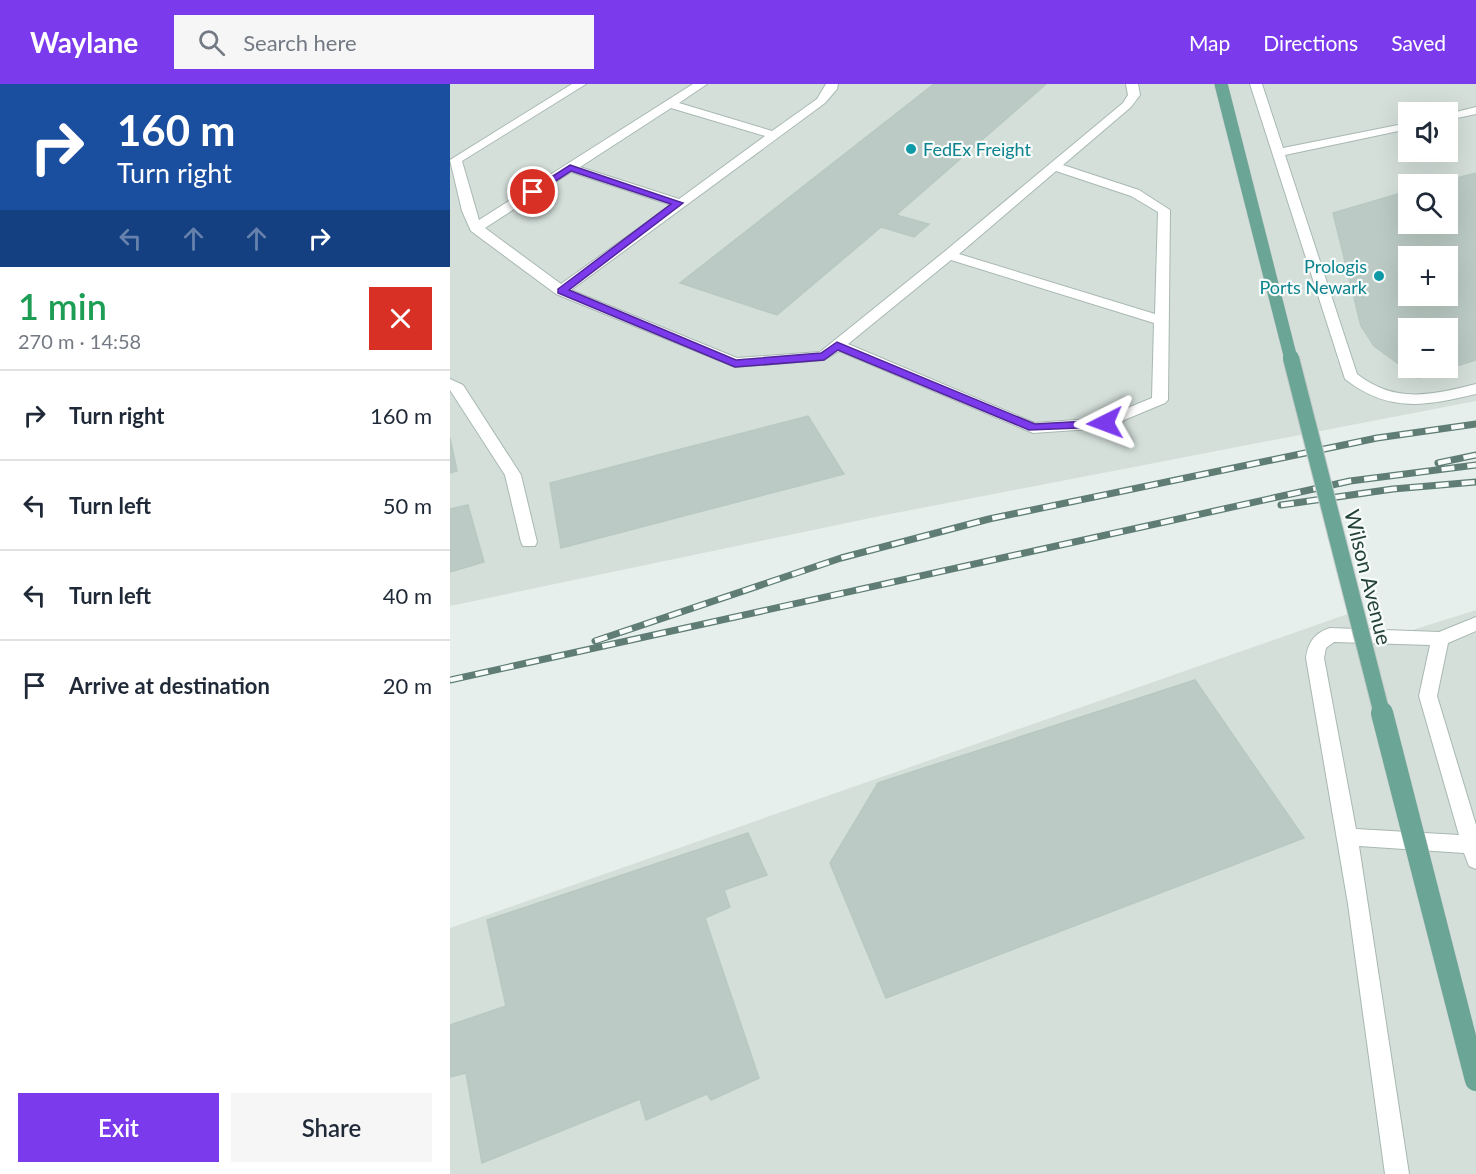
<!DOCTYPE html>
<meta charset="utf-8">
<style>
:root{--surface:#fff;--page:#f6f6f7;--text:#1f2937;--muted:#747a83;--line:#e0e1e3;--accent:#7c3aed}
body{margin:0;font-family:Lato,sans-serif;background:var(--page);color:var(--text);height:100vh;display:flex;flex-direction:column;font-size:22px;white-space:nowrap}
*{box-sizing:border-box;margin:0}
p{font-size:20px;color:var(--muted)}
.icon{flex:none;width:33px;height:33px;fill:none;stroke:currentColor;stroke-width:2;stroke-linecap:round;stroke-linejoin:round}
.map{position:relative;flex:1;overflow:hidden}
.side{display:flex;flex-direction:column;background:var(--surface);width:450px}
.side>*{flex:none}
.banner{background:#1a4fa0;color:#fff;overflow:hidden}
.buttons{position:absolute;left:948px;top:18px;display:grid;gap:12px}
.buttons a{display:grid;place-items:center;width:60px;height:60px;border-radius:0px;background:var(--surface);box-shadow:0 6px 24px #0002;font-size:30px}
.pin{position:absolute;display:grid;place-items:center;width:51px;height:51px;color:#fff;margin:-26px;border:3px solid #fff;border-radius:50%;box-shadow:0 2px 6px #0007}
.me{position:absolute;width:66px;margin:-33px;rotate:267deg;stroke-linejoin:round;filter:drop-shadow(0 0 4px #0008)}
.turn{display:flex;align-items:center;gap:21px;height:126px;padding:0 18px;font-size:27px}
.turn .icon{width:78px;height:78px;stroke-width:2.5}
.turn b{display:block;font-size:42px;line-height:51px}
.lanes{display:flex;align-items:center;height:57px;padding:0 18px;background:#0003;justify-content:center;gap:30px;direction:ltr}
.lanes .off{opacity:.35}
.round{display:grid;place-items:center;flex:none;width:63px;height:63px;border-radius:0px;background:var(--page)}
.headline{display:flex;align-items:center;justify-content:space-between;height:102px;padding:0 18px}
h1{font-size:36px;font-weight:600;line-height:45px;color:#1e9e55}
.button{display:flex;gap:12px;margin-top:auto;padding:12px 18px}
.button a{flex:1;height:69px;border-radius:0px;background:var(--accent);color:#fff;font-size:24px;font-weight:600;line-height:69px;text-align:center}
.button a+a{background:var(--page);color:var(--text)}
ul{padding:0;list-style:none}
li{display:flex;align-items:center;gap:18px;height:90px;padding:0 18px;border-top:2px solid var(--line)}
li div{flex:1}
li b{display:block;font-size:22px}
li em{font-style:normal}
header{display:flex;align-items:center;gap:36px;box-sizing:border-box;height:84px;padding:0 30px;background:var(--accent);color:#fff}
header strong{font-size:28px}
nav{display:flex;gap:33px;margin-inline-start:auto;font-size:21px}
.search{width:420px;height:54px;background:var(--page);display:flex;align-items:center;gap:15px;box-sizing:border-box;padding:0 21px;border-radius:0px;color:var(--muted);font-size:22px}
main{display:flex;flex:1;min-height:0}
.map>svg:first-child{display:block}
</style>
<header>
<strong>Waylane</strong>
<div class="search"><svg class="icon" aria-label="search" viewBox="0 0 24 24"><circle cx="10" cy="10" r="6"/><path d="M15 15l6 6"/></svg>Search here</div>
<nav><a>Map</a><a>Directions</a><a>Saved</a></nav>
</header>
<main>
<section class="side">
<div class="banner">
<div class="turn"><svg class="icon" aria-label="right" viewBox="0 0 24 24"><path d="M7 20v-9h11M14 6l5 5-5 5"/></svg><div><b>160 m</b>Turn right</div></div>
<div class="lanes"><svg class="icon off" aria-label="left" viewBox="0 0 24 24"><path d="M17 20v-9H6M10 6l-5 5 5 5"/></svg><svg class="icon off" aria-label="ahead" viewBox="0 0 24 24"><path d="M12 20V5M6 11l6-6 6 6"/></svg><svg class="icon off" aria-label="ahead" viewBox="0 0 24 24"><path d="M12 20V5M6 11l6-6 6 6"/></svg><svg class="icon" aria-label="right" viewBox="0 0 24 24"><path d="M7 20v-9h11M14 6l5 5-5 5"/></svg></div>
</div>
<div class="headline"><div><h1>1 min</h1><p>270 m · 14:58</p></div><a class="round" style="background:#d93025;color:#fff"><svg class="icon" aria-label="close" viewBox="0 0 24 24"><path d="M6 6l12 12M18 6L6 18"/></svg></a></div>
<ul>
<li><svg class="icon" aria-label="right" viewBox="0 0 24 24"><path d="M7 20v-9h11M14 6l5 5-5 5"/></svg><div><b>Turn right</b></div><em>160 m</em></li>
<li><svg class="icon" aria-label="left" viewBox="0 0 24 24"><path d="M17 20v-9H6M10 6l-5 5 5 5"/></svg><div><b>Turn left</b></div><em>50 m</em></li>
<li><svg class="icon" aria-label="left" viewBox="0 0 24 24"><path d="M17 20v-9H6M10 6l-5 5 5 5"/></svg><div><b>Turn left</b></div><em>40 m</em></li>
<li><svg class="icon" aria-label="arrive" viewBox="0 0 24 24"><path d="M6 21V4h12l-3 4 3 4H6"/></svg><div><b>Arrive at destination</b></div><em>20 m</em></li>
</ul>
<div class="button"><a>Exit</a><a>Share</a></div>
</section>
<div class="map">
<svg width="1026" height="1090" viewBox="0 0 1026 1090">
<rect width="100%" height="100%" fill="#e6efeb"/>
<path fill="#d4dfda" fill-rule="evenodd" d="M0 0H1026V317L430 432 0 522ZM958 28H998V68H958ZM958 100H998V140H958ZM958 172H998V212H958ZM958 244H998V284H958Z
M909 526 918 560 1026 526V1090H0V844Z"/>
<path fill="#bbcac4" stroke="#b8c9c2" stroke-width="1.5" fill-rule="evenodd" d="M484 0H596L446 131 479 140 464 153 431 143 327 231 230 199Z
M1026 89V276L968 294 924 262 911 242 883 129 958 107V140H998V100H983ZM958 172H998V212H958ZM958 244H998V284H958Z
M358 332 394 390 111 464 100 399Z
M0 354 7 387 0 389Z
M18 421 34 478 0 488V425Z
M745 596 854 754 436 914 380 779 428 699Z
M298 749 317 791 274 806 280 823 255 834 309 994 261 1016 257 1010 196 1036 190 1015 32 1079 16 989 0 993V941L56 922 37 836Z"/>
<g fill="none" stroke-linecap="round" stroke-linejoin="round">
<g stroke="#a8b8b2" stroke-width="2">
<path id="minor" d="M122 0H136L12 77 29 136 243 0H257L229 19 322 47 367 15 376 0H388L387 5 375 19 121 206 287 274 370 268 494 168 673 19 678 11 676 0H688L690 11 681 23 613 81 689 106 720 126 718 316 715 319 655 344 583 349 389 267 374 276 285 283 106 210 21 147 12 127 0 76ZM221 24 315 52 229 115 130 83ZM606 87 681 112 708 128 705 230 509 170ZM121 88 221 121 111 200 35 144ZM501 176 704 239 702 314 653 334 585 339 398 260Z
M800 0H812L833 64 958 39V45L835 71 907 290C945 320 982 311 1026 300V310C975 322 939 329 895 295Z
M1026 23V30L998 36V30Z
M0 295 13 301 71 391 87 458 85 462H73L71 458 55 391 0 306Z
M1026 533V547L998 559 987 612 1026 741V785L1019 782 1014 769 909 762 959 1090H935L898 820 856 574C858 559 864 549 880 544L989 548ZM884 558 980 561 969 612 1009 751 906 745 874 574 876 564Z"/>
</g>
<use href="#minor" fill="#fff" fill-rule="evenodd"/>
<g stroke="#5f7d75" stroke-width="7">
<path id="rail" d="M988 379 1026 371
M831 421 943 405 1026 398
M145 557 391 474 539 435 927 354 1026 340
M0 596 900 397 1026 381"/>
</g>
<use href="#rail" stroke="#f7fbf9" stroke-width="4.5" stroke-dasharray="13" stroke-linecap="butt"/>
<g stroke="#c2cac8" stroke-width="14" stroke-linecap="butt">
<path id="major-bridge-far2" d="M771 0 841 275"/>
</g>
<g stroke="#c2cac8" stroke-width="18" stroke-linecap="butt">
<path id="major-bridge-far1" d="M841 274 932 630"/>
</g>
<g stroke="#c2cac8" stroke-width="23" stroke-linecap="butt">
<path id="major-bridge" d="M932 629 1026 996"/>
</g>
<use href="#major-bridge-far2" stroke="#6aa596" stroke-width="13"/>
<use href="#major-bridge-far1" stroke="#6aa596" stroke-width="16"/>
<use href="#major-bridge" stroke="#6aa596" stroke-width="22"/>
</g>
<path fill="#7c3aed" stroke="#51269a" stroke-width="1.5" d="M120 81 233 119 119 206 286 276 371 269 387 258 585 340 655 336 661 339 655 343 579 346 388 266 374 276 285 283 108 209V205L221 120 121 87 86 110 78 108Z"/>
<g fill="#0f9aa8" stroke="#f7fbf9" stroke-width="2">
<circle cx="461" cy="65" r="6"/>
<circle cx="929" cy="192" r="6"/>
</g>
<g text-anchor="middle" dominant-baseline="central" stroke-width="4.5" stroke-linejoin="round" paint-order="stroke">
<g font-size="18" fill="#0d838f" stroke="#f7fbf9" text-anchor="start">
<text x="473" y="65">FedEx Freight</text>
<text x="917" y="182" text-anchor="end">Prologis<tspan x="917" dy="21">Ports Newark</tspan></text>
</g>
<g font-size="21" fill="#24423a" stroke="#f7fbf9">
<text transform="translate(919 493) rotate(76)">Wilson Avenue</text>
</g>
</g>
</svg>
<div class="buttons">
<a><svg class="icon" aria-label="sound" viewBox="0 0 24 24"><path d="M4 9h4l5-4v14l-5-4H4zM17 9q2 3 0 6"/></svg></a>
<a><svg class="icon" aria-label="search" viewBox="0 0 24 24"><circle cx="10" cy="10" r="6"/><path d="M15 15l6 6"/></svg></a>
<a>+</a>
<a>−</a>
</div>
<div class="pin" style="left:83px;top:108px;background:#d93025"><svg class="icon" aria-label="arrive" viewBox="0 0 24 24"><path d="M6 21V4h12l-3 4 3 4H6"/></svg></div>
<svg class="me" style="left:655px;top:339px" viewBox="-20 -20 40 40"><path d="M0-17L14 15 0 8-14 15z" fill="#7c3aed" stroke="#fff" stroke-width="4"/></svg>
</div>
</main>
